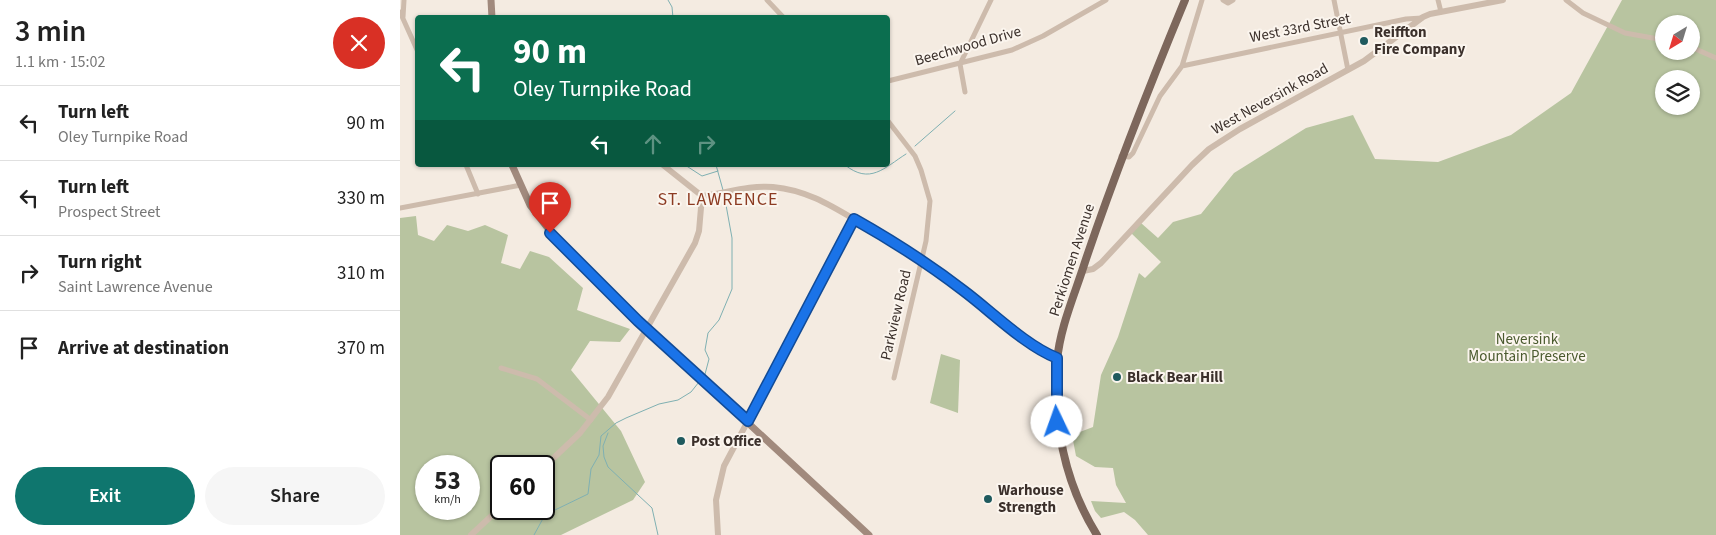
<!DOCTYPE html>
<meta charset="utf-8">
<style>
:root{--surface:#fff;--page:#f6f6f6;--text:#222;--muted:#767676;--line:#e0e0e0;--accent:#0f766e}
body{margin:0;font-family:"Source Sans 3",sans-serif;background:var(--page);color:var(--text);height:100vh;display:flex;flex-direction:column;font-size:19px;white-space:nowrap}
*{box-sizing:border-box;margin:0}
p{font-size:16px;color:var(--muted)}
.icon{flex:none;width:28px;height:28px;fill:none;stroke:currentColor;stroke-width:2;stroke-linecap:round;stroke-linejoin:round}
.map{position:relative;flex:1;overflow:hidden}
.sheet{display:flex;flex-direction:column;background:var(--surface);width:400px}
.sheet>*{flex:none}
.guide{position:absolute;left:15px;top:15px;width:475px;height:152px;border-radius:5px;box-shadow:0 1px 4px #0004;background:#0b6e4f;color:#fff;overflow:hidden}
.needle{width:32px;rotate:218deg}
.buttons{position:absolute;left:1255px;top:15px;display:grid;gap:10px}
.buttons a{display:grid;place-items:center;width:45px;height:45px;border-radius:50%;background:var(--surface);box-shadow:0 1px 4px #0004;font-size:25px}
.speed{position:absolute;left:15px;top:455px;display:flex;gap:10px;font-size:25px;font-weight:700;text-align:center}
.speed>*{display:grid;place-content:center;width:65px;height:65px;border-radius:50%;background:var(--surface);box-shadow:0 1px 4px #0004;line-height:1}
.speed small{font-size:12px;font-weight:400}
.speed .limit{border:2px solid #111;border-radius:8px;background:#fff;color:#111}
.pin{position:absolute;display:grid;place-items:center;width:42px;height:42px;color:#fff;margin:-51px -21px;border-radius:50% 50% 50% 0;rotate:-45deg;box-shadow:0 0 5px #0007}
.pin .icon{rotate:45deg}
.me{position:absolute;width:55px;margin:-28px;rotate:357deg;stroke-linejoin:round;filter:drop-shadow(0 0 4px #0008)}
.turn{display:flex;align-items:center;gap:18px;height:105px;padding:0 15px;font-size:22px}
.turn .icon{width:65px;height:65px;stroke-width:2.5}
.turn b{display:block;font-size:35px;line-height:42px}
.lanes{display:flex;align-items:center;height:48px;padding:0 15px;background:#0003;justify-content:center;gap:25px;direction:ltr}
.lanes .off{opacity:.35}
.round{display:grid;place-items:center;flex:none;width:52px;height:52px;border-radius:26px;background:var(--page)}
.head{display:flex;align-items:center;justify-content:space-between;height:85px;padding:0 15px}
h1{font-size:30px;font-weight:600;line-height:38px}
.action{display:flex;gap:10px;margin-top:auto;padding:10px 15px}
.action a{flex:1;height:58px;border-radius:30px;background:var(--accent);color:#fff;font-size:20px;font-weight:600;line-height:58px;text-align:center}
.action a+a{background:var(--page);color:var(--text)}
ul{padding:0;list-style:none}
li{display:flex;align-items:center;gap:15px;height:75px;padding:0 15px;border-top:1px solid var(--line)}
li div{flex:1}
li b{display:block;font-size:19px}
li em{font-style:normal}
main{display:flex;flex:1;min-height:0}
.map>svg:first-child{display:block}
</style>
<main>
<section class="sheet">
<div class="head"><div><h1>3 min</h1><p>1.1 km · 15:02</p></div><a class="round" style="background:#d93025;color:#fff"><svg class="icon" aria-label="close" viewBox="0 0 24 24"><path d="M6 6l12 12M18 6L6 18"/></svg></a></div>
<ul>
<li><svg class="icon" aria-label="left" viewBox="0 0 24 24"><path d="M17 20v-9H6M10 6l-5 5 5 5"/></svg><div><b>Turn left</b><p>Oley Turnpike Road</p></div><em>90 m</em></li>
<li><svg class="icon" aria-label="left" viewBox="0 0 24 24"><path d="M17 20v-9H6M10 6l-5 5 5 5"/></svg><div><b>Turn left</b><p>Prospect Street</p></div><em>330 m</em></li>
<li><svg class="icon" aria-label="right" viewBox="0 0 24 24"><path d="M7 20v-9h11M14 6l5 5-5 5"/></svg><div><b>Turn right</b><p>Saint Lawrence Avenue</p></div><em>310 m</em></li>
<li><svg class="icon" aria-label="arrive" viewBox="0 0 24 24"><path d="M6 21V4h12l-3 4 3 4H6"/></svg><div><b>Arrive at destination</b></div><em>370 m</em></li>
</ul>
<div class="action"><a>Exit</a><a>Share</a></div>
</section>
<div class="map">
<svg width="1316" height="535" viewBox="0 0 1316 535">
<rect width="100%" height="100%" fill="#f4ebe1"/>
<path fill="#b8c4a0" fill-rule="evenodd" d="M1222 0H1316V535H748L735 520 724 512 701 518 695 511 691 501 726 503 716 485 713 468 695 467 676 456 672 435 693 427 701 375 718 337 739 273 745 278 761 262 731 233 741 223 758 238 773 222 801 214 834 173 906 128 953 115 975 159 1038 162 1111 135 1171 93ZM1264 24H1291V51H1264ZM1264 79H1291V106H1264Z
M16 216 18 235 34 241 47 225 68 231 85 225 108 235 101 263 120 269 130 251 149 257 183 288 177 310 230 329 220 342 190 341 171 370 221 431 245 482 233 500 161 535H0V218ZM26 466H69V509H26ZM101 466H144V509H101Z
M541 354 560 360 558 413 530 403Z"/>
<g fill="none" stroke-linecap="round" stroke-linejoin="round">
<path stroke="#7fb0b2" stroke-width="1" d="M268 0 272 7 273 18
M515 146 555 111
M285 165 302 176 318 171
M316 165 323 190
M445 165C470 185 484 168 506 154
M304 378 309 359 305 350 308 333 319 320 332 289V238L324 194
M208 433 203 446 204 457 208 467 252 508 258 535
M134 535 146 513 152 508 155 510 188 494 191 469 199 455 201 436 216 423 226 418 259 404 278 400 291 392 299 382"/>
<path stroke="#cdbbac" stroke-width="5" d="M367 0 384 18
M823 0 828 3 833 0
M934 0 948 70
M1038 0 1041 12
M1166 0 1183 13 1225 33 1264 40
M0 12 18 52
M3 17 4 0
M1291 47 1316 58
M782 66 1006 19 1022 18
M488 81 612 50 643 36 706 0
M565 92 560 64 591 0
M488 121 515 156 521 170 530 201 526 241 494 378
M721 156 729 157 733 153 760 96 782 66 802 0
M66 165 78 194
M0 208 121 185
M101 368 137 379 191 420"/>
<path stroke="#cdbbac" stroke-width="6" d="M263 165 302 196C326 193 349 185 373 187 406 190 430 205 457 221 503 247 542 274 583 306 607 324 629 347 657 358
M683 271 693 269 701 263 792 165 809 149 840 129 964 61 1023 17 1030 14 1103 0
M144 467 180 433 208 397 295 243 299 231 302 196
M71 535 101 507
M318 535 316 500 324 466 455 219"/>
<path stroke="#a18a7d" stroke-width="7" d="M91 0 92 18
M112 165 130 205 164 249 238 321 469 535"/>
<path stroke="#7d675c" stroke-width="8" d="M697 535C664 482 653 423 657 361 660 327 675 294 685 262 715 173 749 87 785 0"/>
</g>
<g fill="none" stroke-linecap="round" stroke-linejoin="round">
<g stroke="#114b97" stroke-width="12">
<path id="route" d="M150 233 238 321 348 421 454 219C493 241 529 264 564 291 592 312 626 346 657 358V422"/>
</g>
<use href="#route" stroke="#1a73e8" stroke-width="9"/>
</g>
<g fill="#1f5a5e" stroke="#fbf5ee" stroke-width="2">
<circle cx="964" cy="41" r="5"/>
<circle cx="717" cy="377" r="5"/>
<circle cx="281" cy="441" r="5"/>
<circle cx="588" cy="499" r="5"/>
</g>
<g text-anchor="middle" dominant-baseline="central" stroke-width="4" stroke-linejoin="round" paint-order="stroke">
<g font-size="15" fill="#3b302b" stroke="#fbf5ee">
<text transform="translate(900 28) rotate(-11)">West 33rd Street</text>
<text transform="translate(568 46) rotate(-16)">Beechwood Drive</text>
<text transform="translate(870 99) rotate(-29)">West Neversink Road</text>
<text transform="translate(672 260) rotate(-72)">Perkiomen Avenue</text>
<text transform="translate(496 315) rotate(-77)">Parkview Road</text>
</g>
<g font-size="15" font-weight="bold" fill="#3b302b" stroke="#fbf5ee" text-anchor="start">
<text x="974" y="32">Reiffton<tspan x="974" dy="17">Fire Company</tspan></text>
<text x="727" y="377">Black Bear Hill</text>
<text x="291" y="441">Post Office</text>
<text x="598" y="490">Warhouse<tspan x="598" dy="17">Strength</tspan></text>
</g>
<g font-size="15" fill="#4a5a2e" stroke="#fbf5ee">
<text x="1127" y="339">Neversink<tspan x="1127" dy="17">Mountain Preserve</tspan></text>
</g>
<g font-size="18" letter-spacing="1" fill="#8c3b22" stroke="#fbf5ee">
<text x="318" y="199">ST. LAWRENCE</text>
</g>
</g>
</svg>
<div class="buttons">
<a><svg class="needle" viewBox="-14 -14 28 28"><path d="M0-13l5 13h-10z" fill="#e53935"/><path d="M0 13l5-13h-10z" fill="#767676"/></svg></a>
<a><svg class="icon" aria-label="layers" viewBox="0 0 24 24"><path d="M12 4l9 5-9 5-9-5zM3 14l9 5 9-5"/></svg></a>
</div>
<div class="speed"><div>53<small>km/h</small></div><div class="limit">60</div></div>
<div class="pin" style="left:150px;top:233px;background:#d93025"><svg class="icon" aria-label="arrive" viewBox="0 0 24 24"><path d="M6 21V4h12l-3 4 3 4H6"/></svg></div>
<svg class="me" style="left:657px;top:422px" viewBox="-20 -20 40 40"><circle r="19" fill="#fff"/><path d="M0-13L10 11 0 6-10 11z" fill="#1a73e8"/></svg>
<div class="guide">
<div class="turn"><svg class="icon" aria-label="left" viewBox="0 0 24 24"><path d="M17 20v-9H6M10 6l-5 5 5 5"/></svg><div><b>90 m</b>Oley Turnpike Road</div></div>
<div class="lanes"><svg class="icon" aria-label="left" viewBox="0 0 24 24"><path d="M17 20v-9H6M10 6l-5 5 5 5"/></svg><svg class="icon off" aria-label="ahead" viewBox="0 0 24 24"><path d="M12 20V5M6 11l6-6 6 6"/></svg><svg class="icon off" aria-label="right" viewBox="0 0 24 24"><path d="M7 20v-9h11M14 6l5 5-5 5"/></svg></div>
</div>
</div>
</main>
